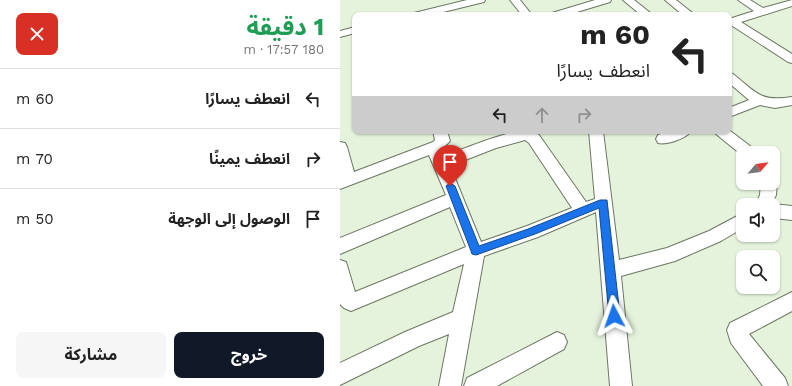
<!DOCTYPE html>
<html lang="ar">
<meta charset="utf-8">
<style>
:root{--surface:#fff;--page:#f6f6f6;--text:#222;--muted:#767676;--line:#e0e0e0;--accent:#111827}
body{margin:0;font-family:"Work Sans","Noto Sans Arabic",sans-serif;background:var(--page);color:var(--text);direction:rtl;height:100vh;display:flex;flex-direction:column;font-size:15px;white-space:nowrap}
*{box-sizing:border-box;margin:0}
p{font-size:13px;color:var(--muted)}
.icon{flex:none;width:22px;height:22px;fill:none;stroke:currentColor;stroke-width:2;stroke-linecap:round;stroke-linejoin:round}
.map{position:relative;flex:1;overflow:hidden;direction:ltr}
.side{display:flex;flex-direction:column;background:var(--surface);width:340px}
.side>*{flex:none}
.guide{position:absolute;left:12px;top:12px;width:380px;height:122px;border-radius:8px;box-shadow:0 1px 3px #0004;direction:rtl;background:#fff;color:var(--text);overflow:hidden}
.needle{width:26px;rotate:61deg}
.fabs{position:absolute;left:396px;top:146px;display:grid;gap:8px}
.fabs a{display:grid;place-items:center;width:44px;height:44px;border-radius:8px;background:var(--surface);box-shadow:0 1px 3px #0004;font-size:20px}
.pin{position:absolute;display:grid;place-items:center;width:34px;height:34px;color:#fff;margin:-41px -17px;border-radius:50% 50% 50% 0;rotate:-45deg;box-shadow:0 0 4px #0007}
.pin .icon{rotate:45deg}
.me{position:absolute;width:44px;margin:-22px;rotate:356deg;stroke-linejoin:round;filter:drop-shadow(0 0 3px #0008)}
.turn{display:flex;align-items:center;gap:14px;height:84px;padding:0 16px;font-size:18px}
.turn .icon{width:52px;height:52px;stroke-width:2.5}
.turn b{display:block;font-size:28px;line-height:34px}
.lanes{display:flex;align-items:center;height:38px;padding:0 16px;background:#0003;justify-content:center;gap:20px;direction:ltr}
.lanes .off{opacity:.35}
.round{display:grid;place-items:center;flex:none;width:42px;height:42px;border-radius:8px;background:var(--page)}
.summary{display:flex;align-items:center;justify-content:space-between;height:68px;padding:0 16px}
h1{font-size:24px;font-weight:700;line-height:30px;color:#1e9e55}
.primary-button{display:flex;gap:8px;margin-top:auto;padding:8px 16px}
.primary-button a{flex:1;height:46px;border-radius:8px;background:var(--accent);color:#fff;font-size:16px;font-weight:700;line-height:46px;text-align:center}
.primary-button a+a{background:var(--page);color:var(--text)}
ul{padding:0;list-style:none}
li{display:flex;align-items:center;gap:12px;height:60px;padding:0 16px;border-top:1px solid var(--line)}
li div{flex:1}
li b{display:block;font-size:15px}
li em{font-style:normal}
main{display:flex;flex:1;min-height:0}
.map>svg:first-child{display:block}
</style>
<main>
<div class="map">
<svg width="452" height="386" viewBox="0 0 452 386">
<rect width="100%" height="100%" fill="#e6f3dc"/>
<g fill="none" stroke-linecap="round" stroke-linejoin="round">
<g stroke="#6c7662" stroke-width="2">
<path id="minor" d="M127 0H145L144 2 91 15H73L74 13Z
M170 0H180L192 15H182Z
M255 0H271L270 2 227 15H211L212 13Z
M283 0H294L313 15H301Z
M325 0H336L355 15H343Z
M398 0H410L423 8 452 0V6L401 22 452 54V63L448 62 391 25H389V19L414 11Z
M15 27V33L0 37V31Z
M389 73 393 74C417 93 420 102 452 97V105L435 108 420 105 389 117V108L409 100 389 83Z
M389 130 414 149 416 153H403V156L376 134 374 131Z
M93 131H107L110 141 101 150 104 156C124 149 172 128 191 131 194 132 197 134 199 135L246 202 255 199 249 131H263L279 260 327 248 369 231 403 213V228L381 241 335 261 281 276 292 386H270L256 212 198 237 144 256 121 386H99L109 334 79 346 0 385V363L65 332 113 312 124 264 11 311 4 308 0 304V260L6 262 15 292 126 247 110 207 0 254V238L106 195 89 155 0 189V142L5 143 7 147 14 172 93 142 95 140ZM185 140 189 143 232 208 187 226 141 242 110 166 156 148Z
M330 131H351C346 139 326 145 318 143L316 139 318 135Z
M433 178 437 183 436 195 431 205 433 204 452 206V220L433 218V205H415L420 195 421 183H433Z
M452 292V311L409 334 445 378 448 386H423L391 343 387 330 390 323Z
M217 332 224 335 227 342 224 349 157 386H124L127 378Z"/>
</g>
<use href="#minor" fill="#fff" fill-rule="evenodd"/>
</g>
<path fill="#1a73e8" stroke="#114b97" d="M110 183 115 186 139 246 188 229 260 200H267L280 316 278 320 274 321 270 320 269 316 259 208 195 234 136 255 132 254 131 251 106 186Z"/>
</svg>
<div class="fabs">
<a><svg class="needle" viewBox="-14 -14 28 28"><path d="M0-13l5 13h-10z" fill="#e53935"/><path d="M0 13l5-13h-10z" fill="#767676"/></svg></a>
<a><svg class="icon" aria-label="sound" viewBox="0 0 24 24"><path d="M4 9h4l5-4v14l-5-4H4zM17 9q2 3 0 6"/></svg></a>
<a><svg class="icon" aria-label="search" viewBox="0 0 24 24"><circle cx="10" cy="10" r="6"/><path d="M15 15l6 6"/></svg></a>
</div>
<div class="pin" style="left:110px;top:186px;background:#d93025"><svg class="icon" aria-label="arrive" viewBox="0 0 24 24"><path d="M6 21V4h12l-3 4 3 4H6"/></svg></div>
<svg class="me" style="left:274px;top:316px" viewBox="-20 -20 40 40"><path d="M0-17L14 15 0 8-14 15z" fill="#1a73e8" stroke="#fff" stroke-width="4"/></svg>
<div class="guide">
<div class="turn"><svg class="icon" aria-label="left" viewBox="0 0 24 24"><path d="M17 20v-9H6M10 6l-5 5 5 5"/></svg><div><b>60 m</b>انعطف يسارًا</div></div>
<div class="lanes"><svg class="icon" aria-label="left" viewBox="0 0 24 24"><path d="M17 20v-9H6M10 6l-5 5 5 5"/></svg><svg class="icon off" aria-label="ahead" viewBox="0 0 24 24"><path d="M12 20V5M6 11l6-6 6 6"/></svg><svg class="icon off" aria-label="right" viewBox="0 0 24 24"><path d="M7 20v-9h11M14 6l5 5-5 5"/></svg></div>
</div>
</div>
<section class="side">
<div class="summary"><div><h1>1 دقيقة</h1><p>180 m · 17:57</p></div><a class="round" style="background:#d93025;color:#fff"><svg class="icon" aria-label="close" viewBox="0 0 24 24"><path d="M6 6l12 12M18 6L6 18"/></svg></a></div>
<ul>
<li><svg class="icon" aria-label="left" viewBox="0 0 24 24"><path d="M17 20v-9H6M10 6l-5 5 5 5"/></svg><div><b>انعطف يسارًا</b></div><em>60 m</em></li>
<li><svg class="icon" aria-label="right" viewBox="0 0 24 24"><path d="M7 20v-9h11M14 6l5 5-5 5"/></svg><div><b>انعطف يمينًا</b></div><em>70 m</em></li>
<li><svg class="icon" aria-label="arrive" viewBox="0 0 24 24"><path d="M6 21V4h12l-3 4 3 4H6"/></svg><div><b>الوصول إلى الوجهة</b></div><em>50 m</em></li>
</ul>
<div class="primary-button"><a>خروج</a><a>مشاركة</a></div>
</section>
</main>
